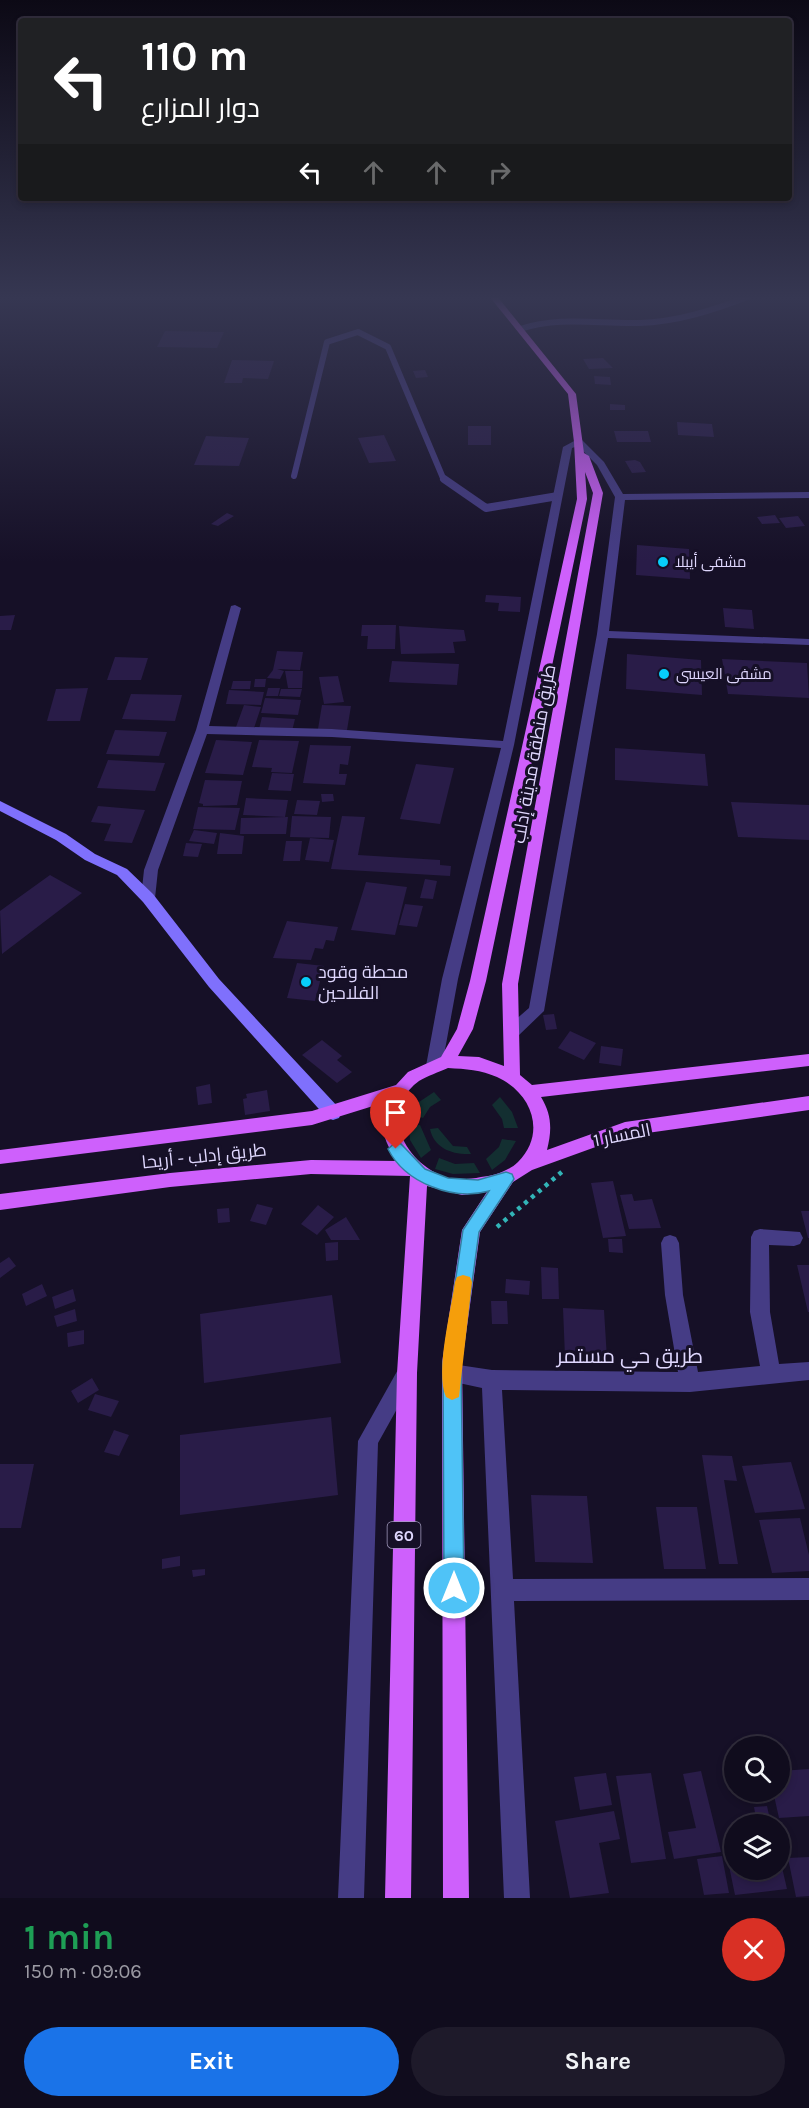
<!DOCTYPE html>
<meta charset="utf-8">
<style>
:root{--surface:#100c1d;--page:#1e1a2a;--text:#f1f3f6;--muted:#9c9ba4;--line:#302c3b;--accent:#1a73e8}
body{margin:0;font-family:Karla,Cairo,sans-serif;background:var(--page);color:var(--text);height:100vh;display:flex;flex-direction:column;font-size:22px;white-space:nowrap}
*{box-sizing:border-box;margin:0}
p{font-size:20px;color:var(--muted)}
.icon{flex:none;width:33px;height:33px;fill:none;stroke:currentColor;stroke-width:2;stroke-linecap:round;stroke-linejoin:round}
.map{position:relative;height:1898px;overflow:hidden}
.drawer{display:flex;flex-direction:column;background:var(--surface);flex:1}
.drawer>*{flex:none}
.hud{position:absolute;left:18px;top:18px;width:774px;height:183px;border-radius:6px;box-shadow:0 3px 9px #0003,0 0 0 2px var(--line);background:#202124;color:#fff;overflow:hidden}
.tools{position:absolute;left:724px;top:1736px;display:grid;gap:12px}
.tools a{display:grid;place-items:center;width:66px;height:66px;border-radius:50%;background:var(--surface);box-shadow:0 3px 9px #0003,0 0 0 2px var(--line);font-size:30px}
.pin{position:absolute;display:grid;place-items:center;width:51px;height:51px;color:#fff;margin:-62px -26px;border-radius:50% 50% 50% 0;rotate:-45deg;box-shadow:0 0 6px #0007}
.pin .icon{rotate:45deg}
.me{position:absolute;width:66px;margin:-33px;rotate:0deg;stroke-linejoin:round;filter:drop-shadow(0 0 4px #0008)}
.turn{display:flex;align-items:center;gap:21px;height:126px;padding:0 24px;font-size:27px}
.turn .icon{width:78px;height:78px;stroke-width:2.5}
.turn b{display:block;font-size:42px;line-height:51px}
.lanes{display:flex;align-items:center;height:57px;padding:0 24px;background:#0003;justify-content:center;gap:30px;direction:ltr}
.lanes .off{opacity:.35}
.round{display:grid;place-items:center;flex:none;width:63px;height:63px;border-radius:32px;background:var(--page)}
.headline{display:flex;align-items:center;justify-content:space-between;height:102px;padding:0 24px}
h1{font-size:36px;font-weight:700;line-height:45px;color:#1e9e55}
.button{display:flex;gap:12px;margin-top:auto;padding:12px 24px}
.button a{flex:1;height:69px;border-radius:36px;background:var(--accent);color:#fff;font-size:24px;font-weight:700;line-height:69px;text-align:center}
.button a+a{background:var(--page);color:var(--text)}
.map>svg:first-child{display:block}
</style>
<div class="map">
<svg width="809" height="1898" viewBox="0 0 809 1898">
<rect width="100%" height="100%" fill="#161027"/>
<path fill="#132f31" d="M434 1092 441 1100 430 1107 423 1118 412 1114 419 1102Z
M500 1097 512 1112 518 1128H504L502 1119 492 1105Z
M420 1125 431 1150 421 1158 410 1140 409 1126Z
M438 1128 453 1146 467 1147 471 1154C452 1155 434 1148 430 1129Z
M502 1139 516 1141 505 1160 492 1170 486 1159 499 1147Z
M439 1158 455 1164 474 1163 480 1173 453 1174 435 1169Z"/>
<path fill="#291c48" d="M165 331 224 332 217 348 157 347Z
M603 358 613 368 589 369 583 359Z
M232 360 274 361 268 379 243 378 242 383H224Z
M425 370 428 377 416 378 413 371Z
M594 376 610 377 611 385 595 384Z
M610 404 625 405V410H610Z
M677 422 712 424 714 437 678 435Z
M468 426H491V445H468Z
M614 431H648L651 442H617Z
M384 435 396 461 369 463 358 438Z
M206 436 249 438 239 466 194 465Z
M635 460 640 462 646 472 632 473 625 461Z
M227 513 234 516 218 526 211 524Z
M775 515 780 523 762 524 757 517Z
M798 516 805 526 786 528 779 518Z
M637 545 689 549 690 579 636 575Z
M486 595 521 597 520 612 498 611 499 603 485 602Z
M723 608 752 610 754 629 725 627Z
M15 615 11 630H0V616Z
M362 625H396L395 649H367L368 636H361Z
M399 626 464 630 466 641 453 642 455 653 401 654Z
M277 651 303 652 300 670 277 669 284 671 280 679 267 678 273 670Z
M627 654 701 660 702 695 626 689Z
M115 657 148 658 141 680H107Z
M722 659 807 663 809 698 728 694Z
M392 661 459 664 457 685 389 682Z
M285 671H303L302 688H288Z
M338 676 344 702 324 704 319 677Z
M255 679H266L265 687H254Z
M233 681H251L250 689H231Z
M88 688 80 721H47L56 689Z
M268 688H280L278 696H266Z
M281 689H302L300 697 279 696Z
M229 690 264 692 261 705 226 704Z
M131 694 182 695 175 721 122 719Z
M265 698 301 700 298 715 261 713Z
M244 705 261 707 254 728 236 727Z
M322 705 351 706 347 730 318 729Z
M262 717 295 719 292 731 259 729Z
M115 730 167 732 159 756 106 754Z
M216 740 252 742 243 775 205 773Z
M259 740 299 741 292 773 271 772 272 768 252 767Z
M310 745 351 746 348 765 340 764 339 774H347L345 785 303 783Z
M615 748 705 754 708 786 615 780Z
M108 760 165 763 155 791 97 788Z
M416 764 454 768 440 824 400 819Z
M272 773 294 774 291 791 268 790Z
M205 780 242 781 237 805 203 806V804L199 803Z
M321 794H333L334 801 322 802Z
M246 798 288 800 285 817 243 815Z
M297 800 320 801 317 815 294 814Z
M731 802 809 805V840L738 837Z
M98 806 145 810 132 843 104 841 111 824 91 822Z
M198 807 240 808 235 830 193 829Z
M292 816 331 817 329 838 290 837Z
M342 816 365 817 358 855 440 860V865L451 866 450 876 331 869Z
M288 817 286 834H240L241 818Z
M194 830 217 833 214 844 189 841Z
M220 833 244 836 242 854H217Z
M310 838 334 840 329 862 305 860Z
M286 841H302L300 861H283Z
M186 843 202 844 198 857 183 856Z
M50 875 82 893 2 954 0 911Z
M425 879 437 881 433 899 420 898Z
M366 882 407 887 395 935 351 930Z
M405 904 423 906 417 927 399 925Z
M287 921 338 927 334 941 326 940 323 949 315 948 311 960 273 958Z
M297 963 324 966 315 1001 287 998Z
M554 1014 557 1029 546 1030 543 1015Z
M570 1031 596 1043 584 1060 558 1048Z
M322 1040 342 1056 337 1060 352 1072 337 1083 302 1055Z
M601 1046 623 1049 621 1066 599 1063Z
M210 1084 212 1103 198 1105 196 1087Z
M267 1090 270 1111 245 1115 243 1099 247 1098 246 1094Z
M613 1181 626 1236 603 1238 591 1183Z
M632 1194 634 1201 652 1199 661 1228 629 1229 620 1195Z
M257 1204 273 1208 266 1225 250 1221Z
M318 1205 334 1217 317 1235 301 1224Z
M229 1208 230 1222 218 1223 217 1209Z
M801 1211H809V1238H808Z
M346 1217 360 1240H331L325 1230Z
M608 1239H622L623 1253 609 1252Z
M338 1242V1260L326 1261 325 1243Z
M9 1257 16 1266 0 1278V1263Z
M797 1265H809V1312H808Z
M541 1267 558 1268 559 1299H542Z
M506 1279 530 1281 529 1295 505 1293Z
M42 1284 47 1296 26 1306 22 1294Z
M73 1289 76 1301 55 1309 52 1297Z
M332 1295 341 1363 204 1383 200 1314Z
M491 1301H507L508 1324H492Z
M563 1308 604 1310 607 1359 565 1357Z
M75 1309 77 1321 57 1327 54 1316Z
M84 1330V1344L68 1347 67 1333Z
M92 1378 99 1390 78 1403 71 1391Z
M95 1394 119 1401 111 1417 88 1410Z
M331 1417 338 1495 180 1515V1435Z
M114 1430 129 1435 119 1456 104 1452Z
M702 1455 732 1456 737 1481 724 1480 738 1564H719Z
M791 1462 805 1509 755 1513 742 1466Z
M0 1464H34L21 1528H0Z
M531 1495 587 1496 593 1563 535 1562Z
M656 1507H697L706 1569H664Z
M800 1518 809 1555V1571L772 1573 759 1520Z
M180 1556V1566L162 1569V1559Z
M205 1569V1575L193 1577 192 1570Z
M809 1769V1816L779 1818 773 1791H780V1771Z
M701 1771 721 1852 674 1859 668 1832 696 1828 683 1774Z
M606 1773 612 1805 580 1810 574 1777Z
M651 1773 666 1859 631 1863 616 1776Z
M767 1806 771 1824H757L754 1807Z
M614 1811 620 1839 599 1843 609 1893 570 1898 555 1821Z
M722 1856 729 1893 704 1895 697 1859Z
M809 1857V1896L796 1897 788 1858Z
M781 1863 787 1889 735 1895 729 1866H735V1869H780Z"/>
<g fill="none" stroke-linecap="round" stroke-linejoin="round">
<path stroke="#32b4b7" stroke-width="4.5" stroke-dasharray="4 5" stroke-linecap="butt" d="M497 1227 564 1170"/>
<path stroke="#453c85" stroke-width="6" d="M520 329C560 316 597 324 639 323 677 322 714 310 750 296
M294 476 327 342 358 332 388 347 443 478 447 481"/>
<path stroke="#453c85" stroke-width="8" d="M444 479 486 508 558 496"/>
<path fill="#453c85" fill-rule="evenodd" d="M576 440H582L604 462 623 494 809 492V498L625 500 609 631 809 639V645L608 638 544 1011 518 1036H506L504 1032 506 1028 529 1008 597 634 615 497 597 465 578 446 572 448 514 745 458 979 442 1066 440 1071 434 1072 428 1071 426 1066 442 979 501 748 332 737 207 734 158 870 155 898 148 903 141 898 144 870 196 730 231 606 235 605 241 608 209 726 332 729 503 741 563 447Z
M760 1229 800 1232 803 1238 800 1244 794 1246 769 1245 770 1312 779 1364 809 1362V1380L690 1392 502 1390 513 1579 809 1578V1600L514 1601 530 1898H504L482 1388 445 1380 442 1373 445 1366 452 1364 492 1370 678 1372 665 1295 661 1243 664 1237 670 1235 676 1237 679 1243 683 1295 698 1372 760 1366 750 1312 751 1237 754 1231Z
M407 1364 414 1366 417 1373 378 1443 364 1898H338L358 1441 400 1366Z"/>
<path fill="#7f70fc" fill-rule="evenodd" d="M0 801 66 834 95 854 127 869 153 894 219 979 339 1108 341 1113 339 1118 333 1120 327 1118 209 987 143 902 117 875 85 860 56 840 0 811Z"/>
<path fill="#ce60fc" fill-rule="evenodd" d="M489 296H497L576 394 584 453 589 456 603 493 518 984 520 1075 532 1085 809 1054V1066L541 1097C552 1115 552 1130 547 1150L625 1122 809 1096V1110L626 1136 532 1170 513 1182 480 1232 462 1363 469 1898H443L442 1363 462 1230 487 1192 462 1195 427 1186 417 1373 411 1898H385L397 1373 410 1176 311 1174 170 1187 0 1210V1194L170 1173 311 1160 398 1161C382 1140 380 1126 386 1102L312 1125 0 1164V1150L312 1111 396 1085 408 1072 441 1057 457 1029 470 981 577 499 574 442 568 394ZM585 472 593 493 502 984 504 1066 479 1057 458 1056 473 1029 486 981 587 499ZM448 1068C466 1069 481 1070 497 1077 532 1093 547 1133 518 1162 509 1171 493 1176 481 1177 466 1180 450 1181 436 1173 401 1155 381 1109 419 1081 427 1076 439 1072 448 1068Z"/>
</g>
<linearGradient id="sky" x2="0" y2="1"><stop stop-color="#0c0915"/><stop offset="0.53" stop-color="#363752"/><stop offset="1" stop-color="#363752" stop-opacity="0"/></linearGradient>
<rect width="809" height="562" fill="url(#sky)"/>
<path fill="#4fc3f7" stroke="#337fa1" stroke-width="1.5" d="M396 1142 401 1144 425 1169 448 1178 478 1180 506 1172 512 1174 514 1179 479 1232 461 1363 464 1588 461 1595 454 1598 447 1595 444 1588 443 1363 463 1230 489 1191C453 1201 405 1183 388 1149Z"/>
<path fill="#f59e0b" d="M463 1275 470 1277 472 1282 459 1397 452 1400 446 1397C435 1371 451 1311 455 1282L457 1277Z"/>
<g fill="#07cefa" stroke="#161027" stroke-width="2">
<circle cx="663" cy="562" r="6"/>
<circle cx="664" cy="674" r="6"/>
<circle cx="306" cy="982" r="6"/>
</g>
<g text-anchor="middle" dominant-baseline="central" stroke-width="6" stroke-linejoin="round" paint-order="stroke">
<g font-size="15" fill="#dfd7fe" stroke="#161027" text-anchor="start">
<text x="675" y="562">مشفى أيبلا</text>
<text x="676" y="674">مشفى العيسى</text>
</g>
<rect fill="#161027" stroke="#a39bbe" stroke-width="1.5" x="387.5" y="1522" width="33" height="26" rx="4.5"/>
<g font-size="16" font-weight="bold" fill="#dfd7fe">
<text x="404" y="1535">60</text>
</g>
<g font-size="18" fill="#dfd7fe" stroke="#161027">
<text transform="translate(534 754) rotate(-80)">طريق منطقة مدينة إدلب</text>
<text transform="translate(622 1135) rotate(-11)">المسار 1</text>
<text transform="translate(204 1156) rotate(-6)">طريق إدلب - أريحا</text>
</g>
<g font-size="18" fill="#dfd7fe" stroke="#161027" text-anchor="start">
<text x="318" y="972">محطة وقود<tspan x="318" dy="21">الفلاحين</tspan></text>
</g>
<g font-size="21" fill="#dfd7fe" stroke="#161027">
<text x="630" y="1356">طريق حي مستمر</text>
</g>
</g>
</svg>
<div class="tools">
<a><svg class="icon" aria-label="search" viewBox="0 0 24 24"><circle cx="10" cy="10" r="6"/><path d="M15 15l6 6"/></svg></a>
<a><svg class="icon" aria-label="layers" viewBox="0 0 24 24"><path d="M12 4l9 5-9 5-9-5zM3 14l9 5 9-5"/></svg></a>
</div>
<div class="pin" style="left:396px;top:1149px;background:#d93025"><svg class="icon" aria-label="arrive" viewBox="0 0 24 24"><path d="M6 21V4h12l-3 4 3 4H6"/></svg></div>
<svg class="me" style="left:454px;top:1588px" viewBox="-20 -20 40 40"><circle r="17" fill="#4fc3f7" stroke="#fff" stroke-width="3"/><path d="M0-11L8 9 0 5-8 9z" fill="#fff"/></svg>
<div class="hud">
<div class="turn"><svg class="icon" aria-label="left" viewBox="0 0 24 24"><path d="M17 20v-9H6M10 6l-5 5 5 5"/></svg><div><b>110 m</b>دوار المزارع</div></div>
<div class="lanes"><svg class="icon" aria-label="left" viewBox="0 0 24 24"><path d="M17 20v-9H6M10 6l-5 5 5 5"/></svg><svg class="icon off" aria-label="ahead" viewBox="0 0 24 24"><path d="M12 20V5M6 11l6-6 6 6"/></svg><svg class="icon off" aria-label="ahead" viewBox="0 0 24 24"><path d="M12 20V5M6 11l6-6 6 6"/></svg><svg class="icon off" aria-label="right" viewBox="0 0 24 24"><path d="M7 20v-9h11M14 6l5 5-5 5"/></svg></div>
</div>
</div>
<section class="drawer">
<div class="headline"><div><h1>1 min</h1><p>150 m · 09:06</p></div><a class="round" style="background:#d93025;color:#fff"><svg class="icon" aria-label="close" viewBox="0 0 24 24"><path d="M6 6l12 12M18 6L6 18"/></svg></a></div>
<div class="button"><a>Exit</a><a>Share</a></div>
</section>
